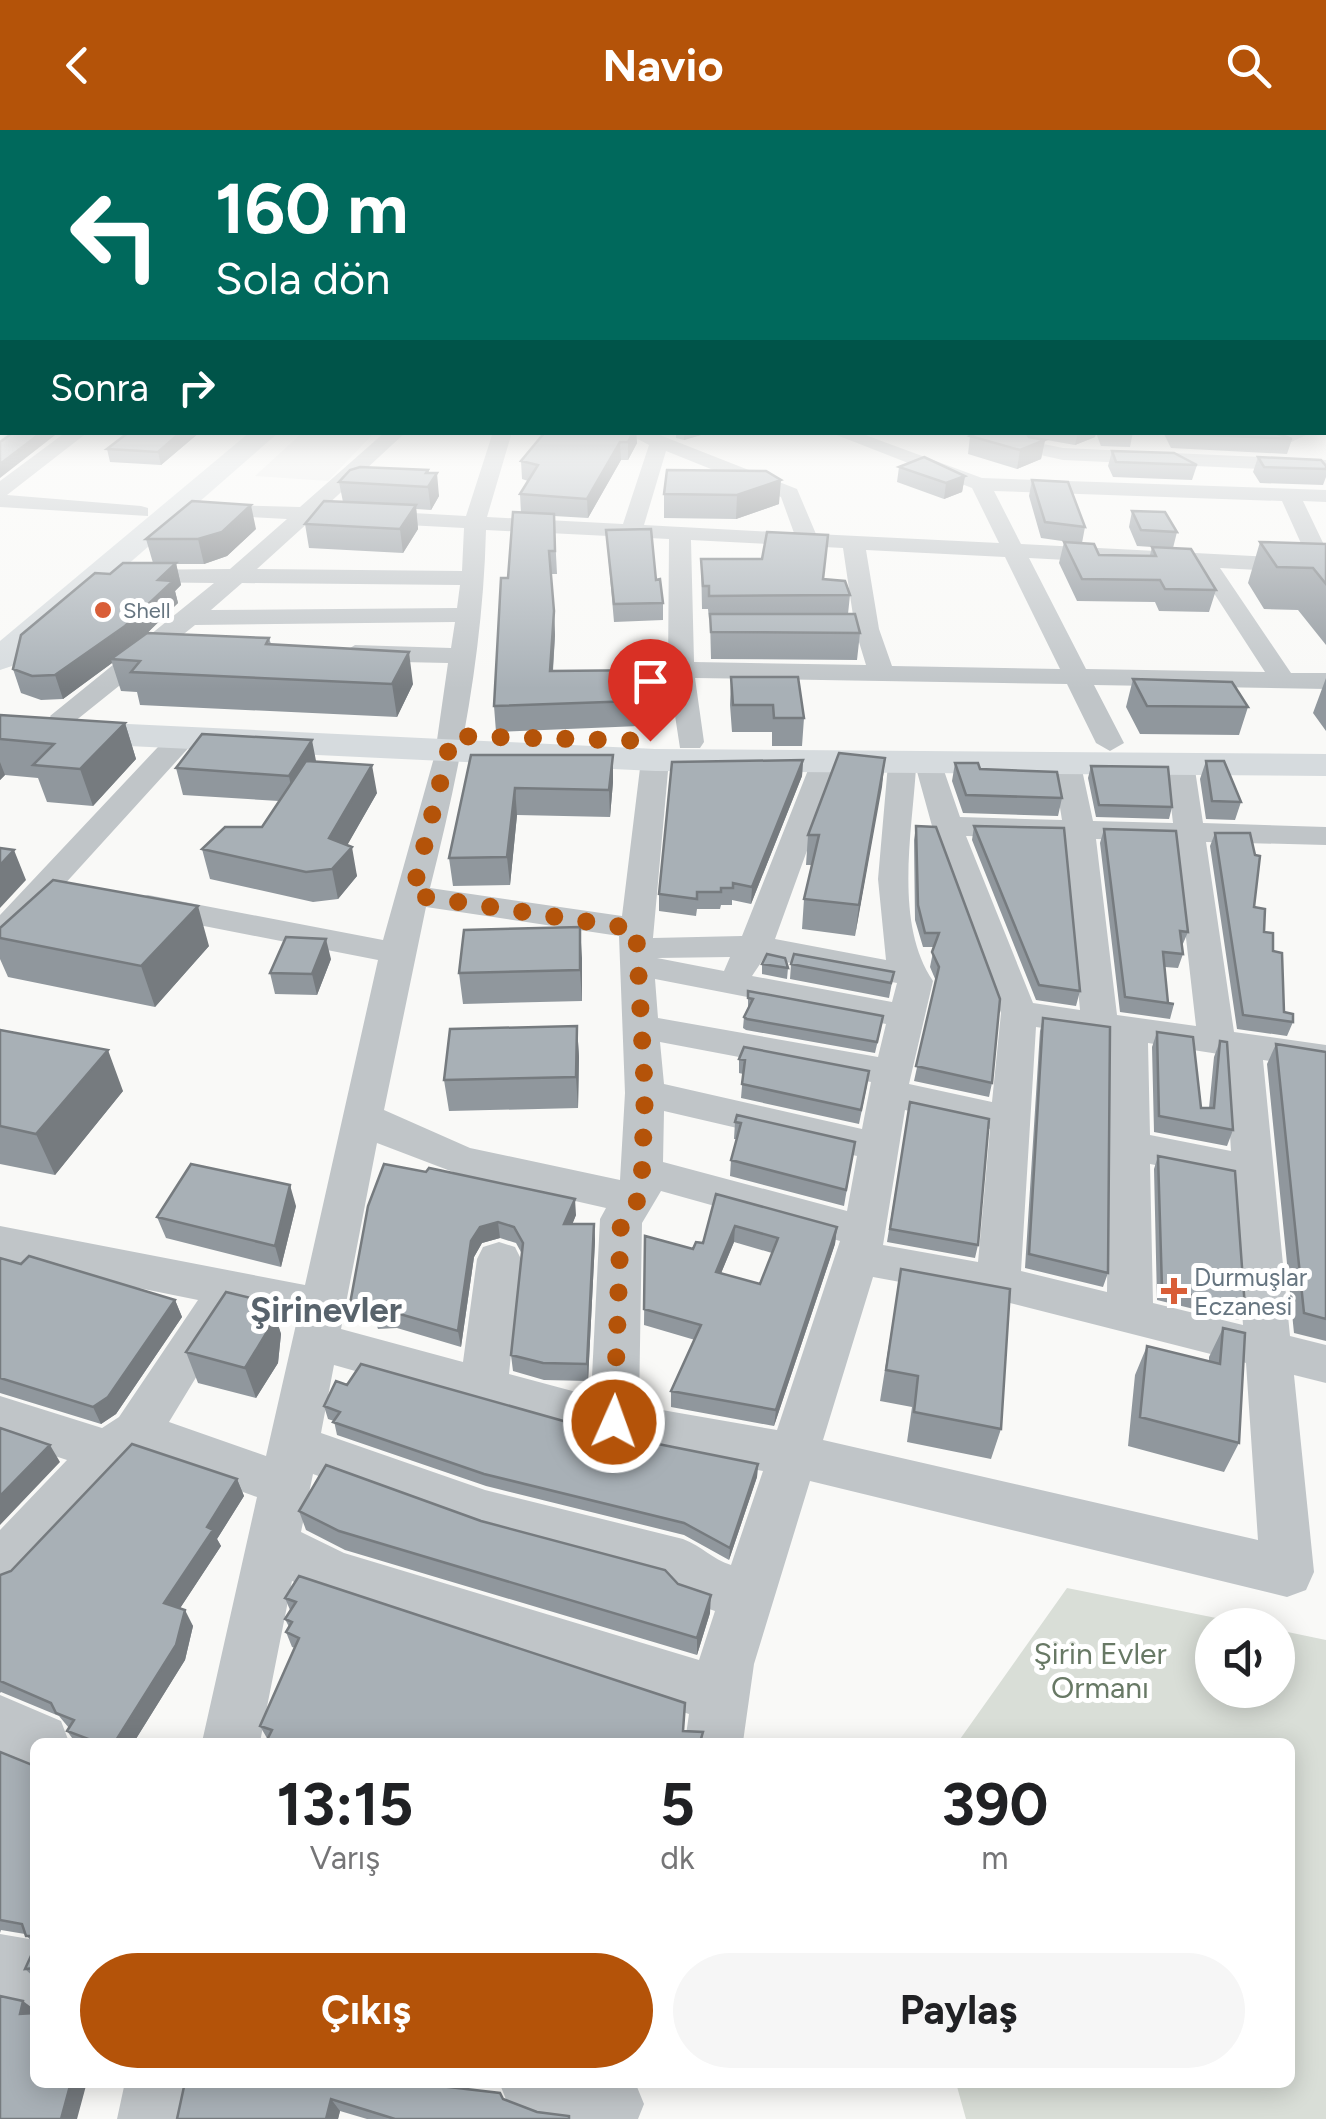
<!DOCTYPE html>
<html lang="tr">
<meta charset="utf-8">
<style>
:root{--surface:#fff;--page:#f6f6f6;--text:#202124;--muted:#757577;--accent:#b45309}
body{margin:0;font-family:Figtree,sans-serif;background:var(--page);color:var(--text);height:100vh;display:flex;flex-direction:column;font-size:38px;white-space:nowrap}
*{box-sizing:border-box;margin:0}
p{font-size:32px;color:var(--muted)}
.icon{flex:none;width:55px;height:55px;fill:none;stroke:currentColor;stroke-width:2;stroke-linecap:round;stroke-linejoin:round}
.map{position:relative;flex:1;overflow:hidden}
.panel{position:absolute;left:30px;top:1608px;width:1265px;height:350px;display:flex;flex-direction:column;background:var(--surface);border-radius:15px;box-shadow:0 5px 25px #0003}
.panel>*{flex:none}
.hud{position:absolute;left:0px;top:0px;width:1328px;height:305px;box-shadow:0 5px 25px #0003;background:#00695c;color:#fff;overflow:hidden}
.fabs{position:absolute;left:1195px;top:1478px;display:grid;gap:20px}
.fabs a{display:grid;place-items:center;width:100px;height:100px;border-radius:50%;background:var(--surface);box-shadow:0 5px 25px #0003;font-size:50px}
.pin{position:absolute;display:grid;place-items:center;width:85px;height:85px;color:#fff;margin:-102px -42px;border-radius:50% 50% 50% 0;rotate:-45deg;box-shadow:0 0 10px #0007}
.pin .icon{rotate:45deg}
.me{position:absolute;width:110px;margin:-55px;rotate:2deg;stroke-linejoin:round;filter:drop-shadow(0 0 8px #0008)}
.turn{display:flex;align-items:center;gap:35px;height:210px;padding:0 50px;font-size:45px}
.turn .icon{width:130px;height:130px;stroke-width:2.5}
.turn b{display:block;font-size:70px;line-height:85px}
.then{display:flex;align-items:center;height:95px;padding:0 50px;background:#0003;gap:20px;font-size:38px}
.eta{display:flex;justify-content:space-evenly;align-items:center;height:170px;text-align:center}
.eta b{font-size:60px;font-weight:700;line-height:70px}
.primary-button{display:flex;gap:20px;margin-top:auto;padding:20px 50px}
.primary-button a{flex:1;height:115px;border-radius:60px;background:var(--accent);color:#fff;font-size:40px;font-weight:700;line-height:115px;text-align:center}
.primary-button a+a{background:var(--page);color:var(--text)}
header{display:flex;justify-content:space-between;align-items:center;height:130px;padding:0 50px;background:var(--accent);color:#fff;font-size:45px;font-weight:700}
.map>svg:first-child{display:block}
</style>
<header><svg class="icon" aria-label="back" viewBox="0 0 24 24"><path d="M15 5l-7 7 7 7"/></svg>Navio<svg class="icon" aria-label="search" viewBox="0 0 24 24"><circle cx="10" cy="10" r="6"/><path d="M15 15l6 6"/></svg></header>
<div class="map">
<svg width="1326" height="1989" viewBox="0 0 1326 1989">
<rect width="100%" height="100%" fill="#f9f9f7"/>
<path fill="#eaebeb" d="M302 303V302L374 303 328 351 255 346Z"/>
<path fill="#d9ded7" d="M1067 1458 1251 1495H1212V1560H1278V1500L1326 1510V1989H966L956 1953 1290 1952V1612H958Z"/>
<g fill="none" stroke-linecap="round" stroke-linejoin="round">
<path fill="#c0c5c8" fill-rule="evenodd" d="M66 302H88L7 365 141 376 148 378V386L0 377V351Z
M385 302H406L324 378 466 386 493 302H512L487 387 623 394 649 315 625 302H652L797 359 816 404 999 413 972 358 829 302H857L982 348 1326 360V372L1303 371 1326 419V450L1315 443 1220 438 1291 543H1326V559L1094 555 1124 613 1110 621 1096 613 1067 554 695 548 704 612 700 618H680L668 540 669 409 486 400C483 522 460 639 430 758L622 786 641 630 655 621 669 630 653 808 742 806 810 635 824 626 838 635 775 809 886 830 878 749 888 634 892 628 902 625 916 634 930 626 940 629 960 687 1062 690 1053 635 1067 626 1081 635 1093 691 1173 693 1166 633 1180 624 1194 633 1203 693 1326 697V715L1206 712 1234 902 1326 915V939L1263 930 1290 1206 1326 1215V1253L1294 1245 1314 1442 1306 1460 1287 1467 810 1351 754 1534 743 1612H685L689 1584 334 1470 292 1451 260 1612H202L257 1367 142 1325 126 1337 19 1455 0 1462V1400L67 1330 0 1308V1266L102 1298 119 1287 198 1170 0 1130V1096L305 1155 378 830 148 785 136 782 131 775 136 768 148 765 383 810 435 624 448 533 355 531 342 523 355 515 451 518 455 492 195 495 74 592H54L50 586 214 453 127 452 115 445 119 440 230 439 287 389 197 384 190 382V374L300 377ZM666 321 781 367 794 403 644 395ZM994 361 1282 371 1308 429 1021 414ZM311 390 464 398 462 441 257 439ZM691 410 843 418 855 499 866 535 694 532ZM866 420 1005 427 1060 539 892 536 879 499ZM1029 428 1197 437 1265 542 1086 539ZM242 453 460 455 457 478 211 480ZM916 638 932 696 1001 883 992 972 909 954 933 851C894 794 912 703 916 638ZM966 706 1064 708 1080 880 1033 873ZM1096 709 1175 711 1196 896 1117 885ZM426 777 619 806 625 963 620 1050 470 1018 384 980ZM730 827 724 841 657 828ZM764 828 897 853 892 872 752 846ZM655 849 886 894 878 927 658 888ZM1036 897 1110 908 1107 1162 1021 1141ZM660 912 871 952 862 999 664 954ZM1148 913 1225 925 1231 1021 1150 1005ZM905 980 990 999 978 1132 883 1115ZM664 981 857 1026 847 1081 663 1032ZM377 1013 461 1045 606 1078 600 1089 591 1266 509 1244 521 1129 515 1117 499 1112 483 1117 477 1129 463 1232 341 1199ZM1150 1034 1233 1050 1243 1195 1153 1173ZM661 1061 840 1111 777 1300 639 1276 642 1093ZM873 1147 998 1170 1246 1233 1258 1410 823 1310ZM238 1178 297 1190 266 1326 169 1292ZM334 1235 614 1314 763 1341 731 1435C712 1429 702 1416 683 1409L485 1360 321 1303ZM313 1344 485 1406 667 1455 679 1469 715 1481 699 1530 344 1423 301 1402Z
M1284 302H1312L1283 316H1269V308Z
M1034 312 1063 318 1326 330V342L1063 330 1027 322 1024 318Z
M183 599 197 607 193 613 12 812 0 815V785L173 601Z
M0 1565 61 1591 69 1612H35V1639L0 1624Z
M0 1804 35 1810V1879L0 1870Z
M125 1952H195L187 1989H117Z
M499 1952H635L644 1974 638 1989H542L509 1977Z"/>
<path fill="#d6dbde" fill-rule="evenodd" d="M0 588 655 619 1326 624V646L655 641 0 610Z"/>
<path fill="#d6dbde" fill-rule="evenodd" d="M250 302H279L12 536 0 540V511Z"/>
</g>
<path fill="#90979d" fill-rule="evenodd" d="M200 302 161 335 110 332 107 319Z
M545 302H636L637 313 628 330H621L588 388 554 386 557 444H551L555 505 553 541 663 570V595L496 602 494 576 508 448 521 383 520 364 528 351 522 349 521 331Z
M676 302H711L684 310 676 308Z
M979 302H1133L1130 317 1101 316 1096 303 1095 307 1075 315 1041 309 1045 310 1041 329 1017 339 968 324 970 306Z
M1163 302H1272L1292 309 1287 324 1171 318Z
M1112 321 1197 335 1192 350 1113 347 1108 336Z
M1258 327 1326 336V347L1323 355 1260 353 1253 342Z
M899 337 965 346 962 362 944 369 897 352Z
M428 340 439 366 431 380 416 379 418 399 403 423 309 418 305 394 343 372 339 352Z
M667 340 779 374 736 389 664 388V364Z
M1032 350 1085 397 1082 413 1099 425H1150L1152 417 1137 416 1129 397 1132 381 1177 402 1173 418 1216 460 1209 482 1159 481 1155 472 1077 471 1059 433 1064 412 1076 413 1041 408 1029 366Z
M256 399 227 426 204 434H176L181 455 175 461 178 473 147 503 269 508 271 514 413 554 397 587 140 575 137 562 121 561 112 533 63 569 41 570 21 563 13 539 110 444 153 433 146 409Z
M606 400 656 450 663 473V490L614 492Z
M1260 412 1326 414V515L1298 480 1264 479 1248 453Z
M701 429 824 449 850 465 848 484 860 503 857 530 711 529 710 489H709L708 479H702Z
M731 547 804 588 802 616H772V602H732L730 575Z
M1326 548V601L1313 583Z
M1133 549 1248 577 1239 605 1140 604 1126 577Z
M0 585 125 593 136 629 93 676 47 672 38 648 5 645 0 650Z
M471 625 613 652 610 687 517 685 510 755 453 756 449 728Z
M885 628 855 806 802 799 804 769 812 735H806L808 705Z
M803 630 802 646 751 774 732 770V775H721L720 779H697L696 786 659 781V764Z
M316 631 377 663 347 715 357 746 338 769 313 772 210 749 202 719 262 697 279 671 183 665 176 638Z
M1206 631 1241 672 1235 690 1206 689 1200 649Z
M955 633 1062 668 1058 686 963 683 952 651Z
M1091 636 1172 677 1169 689 1096 687 1088 648Z
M916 696 992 953 989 967 914 951 936 851 930 837 934 817H923L915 790 914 710Z
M974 696 1080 861 1076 876 1036 870 972 710Z
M1104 699 1188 802 1182 816 1183 824 1178 838 1165 837 1168 873 1174 874 1170 889 1120 882 1100 713Z
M1215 703 1254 777 1273 821 1284 882 1293 892 1287 906 1237 899 1210 716Z
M0 798 209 816 155 877 8 847 0 829Z
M582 828V871L463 874 459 843Z
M331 829 317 865 275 864 270 843Z
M762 834 788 838 787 849 762 844Z
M791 834 894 842 889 868 790 849Z
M748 861 881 897 875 923 746 900 743 898 744 887 748 879Z
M1043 888 1108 1143 1103 1157 1025 1138 1040 901Z
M577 896 579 927 578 978 449 981 444 950Z
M0 900 123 961 55 1045 0 1034Z
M1157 902 1201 978H1209L1214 927 1220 911 1233 1000 1227 1016 1154 1002 1152 917Z
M1276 914 1326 922V1211L1294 1203 1267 934Z
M739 929 867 955 859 994 741 968 743 944 739 943Z
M910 972 978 1115 975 1128 887 1112Z
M735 992 855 1012 844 1076 730 1046 731 1030 736 1009H734Z
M1158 1026 1245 1178 1239 1190 1157 1170 1154 1039Z
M716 1064 837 1097 835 1114 774 1296 671 1277V1261L695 1210 644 1195 645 1106 693 1119 703 1113ZM734 1112 772 1123 760 1154 721 1143Z
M296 1076 281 1137 166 1108 157 1087Z
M368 1076 576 1085 572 1094H594L595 1111 588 1251 544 1250 513 1241 511 1225 522 1124 516 1113 500 1108 482 1113 474 1127 461 1217 397 1198 378 1199 375 1190H355L350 1174Z
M0 1128 21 1134 175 1170 182 1187 116 1284 101 1294 0 1263Z
M901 1139 1001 1299 991 1329 907 1312 912 1277 880 1271Z
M271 1173 281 1204 278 1233 256 1268 198 1253 186 1222Z
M1223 1198 1239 1313 1224 1342 1128 1316 1135 1245 1147 1216 1209 1231V1227Z
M347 1255 613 1305 758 1334 757 1347 729 1430 684 1405 486 1356 337 1305 334 1291 328 1289 324 1276Z
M237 1349 244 1366 217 1409 221 1416 180 1478 193 1496 185 1530 134 1612H75L67 1601 69 1598 59 1586 1 1562 0 1563V1445Z
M299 1381 481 1391 678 1454 710 1483 697 1525 345 1420 306 1400Z
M285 1468 684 1601 703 1602 702 1612H266L268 1610 260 1596 295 1518 292 1517 286 1502 289 1497 285 1489 290 1480Z
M0 1622 35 1636V1815L25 1804 1 1800 0 1803Z
M35 1817V1848L25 1839Z
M412 1953 503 1969 537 1982 570 1989H367L340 1981 338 1989H177Z"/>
<path fill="#767b7f" d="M42 302H59L0 348V334Z
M181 302H200L161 335 158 322Z
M633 302H636L637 313 628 330V312Z
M684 302H711L684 310Z
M1078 302H1096L1095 307 1075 315Z
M1045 310 1041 329 1017 339 1020 320Z
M620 312 621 330 588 388 587 369Z
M428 340 430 353 437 343 439 366 431 380 426 343Z
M965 346 962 362 944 369 946 353Z
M781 350 779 374 736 389 737 365Z
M251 375 256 399 227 426 204 434 198 409Z
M416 375 418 399 403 423 400 399Z
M176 433 181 455 175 461 178 473 131 519 111 529 112 533 63 569 55 545Z
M554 481 555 505 551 566 550 541Z
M409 522 413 554 397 587 392 554Z
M125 593 136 629 93 676 80 639Z
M312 610 317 636 294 673 289 646Z
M613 625V652L610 687 609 660Z
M885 628 882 657 855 806 859 775Z
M803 630 802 646 751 774 752 757Z
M0 632 5 645 0 650Z
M372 635 377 663 336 735 352 717 357 746 338 769 332 739 329 708Z
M515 658 517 685 510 755 507 727Z
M14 720 26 750 0 778V735Z
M198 776 209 816 155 877 141 836Z
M580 797 582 828V871L580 840Z
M326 809 331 829 317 865 312 844Z
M577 896 579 927 578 978 576 947Z
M108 920 123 961 55 1045 36 1004Z
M290 1055 296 1076 281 1137 275 1116Z
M575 1069 576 1085 566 1110 564 1094Z
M498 1092 500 1108 482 1113 474 1127 461 1217 458 1201 471 1111 480 1097Z
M594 1094 595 1111 588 1251 587 1234Z
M735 1096 734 1112 715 1158 716 1142Z
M837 1097 835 1114 774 1296 776 1280Z
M175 1170 182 1187 116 1284 101 1294 93 1277Z
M271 1173 281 1204 278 1233 256 1268 245 1238Z
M50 1315 60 1332 0 1395V1366Z
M758 1334 757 1347 729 1430 730 1418Z
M237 1349 244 1366 217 1409 221 1416 173 1489 164 1473 207 1397Z
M711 1465 710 1483 697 1525V1508Z
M185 1480 193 1496 185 1530 134 1612H115Z
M23 1871 35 1880V1890L20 1884Z
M71 1952H87L77 1989H61Z
M331 1969 340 1981 338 1989H326Z"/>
<path fill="#a8b0b6" stroke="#767b7f" stroke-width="2.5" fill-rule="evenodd" d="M14 302H42L0 334V312Z
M129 302H181L158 322 107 319Z
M545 302H633L628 312H620L587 369 520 364 538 335 521 331Z
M979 302H1026L1029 307 1045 310 1020 320 970 306Z
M1175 302H1272L1292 309 1175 303Z
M1112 321 1174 323 1197 335 1116 332Z
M924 327 965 346 946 353 899 337Z
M1258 327 1321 330 1326 336V339L1264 337Z
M360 337 428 340 426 343H437L428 357 339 352 350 340Z
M667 340 766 341 781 350 737 365 664 364Z
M1032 350 1068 352 1085 397 1045 392Z
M192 371 251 375 222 402 198 409H146Z
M324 371 416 375 400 399 305 394Z
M1132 381 1165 382 1177 402 1141 400Z
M513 382 554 384 555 421H549L554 481 550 541 661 540 663 570 494 576 501 448H508Z
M651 399 656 450 660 449 663 473 614 474 606 400Z
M767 402 828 405 823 449 845 451 850 465 709 466V456H703L701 429H762Z
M1064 412 1094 414 1099 425 1156 426 1152 417 1191 419 1216 460 1165 459 1160 450 1082 449Z
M1260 412 1326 414V454L1313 438 1277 437Z
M123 433H176L158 450 173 451 125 496 55 545 32 546 13 539 21 505 95 443 110 444Z
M710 484H855L860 503 711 502Z
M147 503 269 508 266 514 409 522 392 554 131 542 140 531 111 529Z
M731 547H798L804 588H774L773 575H733Z
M1133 549 1232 552 1248 577 1147 576Z
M0 585 125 593 80 639 33 635 54 614 0 609Z
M202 604 312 610 289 646 176 638Z
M839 623 885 628 859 775 804 769 819 705H808Z
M471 625H613L609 660 515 658 507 727 449 728Z
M803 630 752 757 733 753V758H721V762H697V769L659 764 672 632Z
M306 631 372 635 329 708 352 717 332 739 306 742 202 719 225 697H262Z
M1206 631H1224L1241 672 1212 671Z
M955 633H978L980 639 1057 642 1062 668 966 665Z
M1091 636 1168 637 1172 677 1099 675Z
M916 696 936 697 1000 869 992 953 916 936 939 837 932 822 939 803H925L918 775Z
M974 696 1064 698 1080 861 1039 855Z
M1104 699 1176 701 1188 802 1180 801 1183 824 1163 822 1168 873 1174 874 1125 867Z
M1215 703H1250L1255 725 1260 726 1254 777 1265 779 1264 802 1273 803V821L1282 823 1284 882 1293 884V892L1243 885Z
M0 718 14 720 0 735Z
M53 750 198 776 141 836 0 808V798Z
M580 797V840L459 843 464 800Z
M286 807 326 809 312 844 270 843Z
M767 824 785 828 788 838 762 834Z
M794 824 894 842 891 853 791 834Z
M748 861 883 886 877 912 747 889 744 887 753 869 748 868Z
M1043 888 1110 897 1108 1143 1029 1124Z
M577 896 576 947 444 950 450 899Z
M0 900 108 920 36 1004 0 996Z
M1157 902 1193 907 1201 978H1214L1220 911 1227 912 1233 1000 1159 986Z
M1276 914 1326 922V1189L1304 1183Z
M744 917 869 941 861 980 742 954 745 930 739 929Z
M910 972 989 989 978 1115 890 1099Z
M737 985 855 1012 846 1060 731 1030 741 993 735 992Z
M1158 1026 1235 1041 1245 1178 1162 1158Z
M191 1034 290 1055 275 1116 157 1087Z
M384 1034 426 1042 429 1038 575 1069 564 1094H594L587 1234 543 1233 511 1225 523 1113 514 1097 498 1092 480 1097 471 1111 458 1201 393 1182H374L375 1173 350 1174 368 1076Z
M716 1064 837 1097 776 1280 671 1261 701 1195 644 1179 645 1106 693 1119 696 1112 703 1113ZM735 1096 778 1108 760 1154 716 1142Z
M29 1126 175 1170 108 1267 93 1277 0 1248V1128L21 1134Z
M901 1139 1010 1159 1001 1299 914 1282 918 1246 886 1240Z
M226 1162 271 1173 267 1202 245 1238 186 1222Z
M1223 1198 1245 1203 1239 1313 1140 1287 1147 1216 1220 1234Z
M361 1234 613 1305 758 1334 730 1418 684 1393 484 1344 333 1292 340 1282 324 1276 336 1251 347 1255Z
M0 1298 50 1315 0 1366Z
M132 1314 237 1349 207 1397 213 1400 164 1473 185 1480 176 1515 115 1612H96L67 1601 74 1590 56 1583 51 1573 0 1551V1445L11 1441Z
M326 1335 481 1391 665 1440 678 1454 711 1465 697 1508 339 1401 299 1381Z
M299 1446 685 1573 683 1601 703 1602 700 1612H266L272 1600 260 1596 299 1508 286 1502 292 1492 285 1489 296 1472 285 1468Z
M0 1622 35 1636V1806H26L22 1794 0 1790Z
M35 1817V1838L25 1839Z
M0 1866 23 1871 20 1884 35 1883V1952H71L61 1989H0Z
M185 1952H406L500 1963 503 1969 537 1982 569 1986V1989H395L331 1969 326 1989H177Z"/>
<linearGradient id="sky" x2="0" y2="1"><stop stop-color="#95badb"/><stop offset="0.5" stop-color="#fcfcfb"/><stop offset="1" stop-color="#fcfcfb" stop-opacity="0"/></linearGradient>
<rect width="1326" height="559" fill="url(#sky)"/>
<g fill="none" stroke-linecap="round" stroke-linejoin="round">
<path stroke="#b45309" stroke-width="18" stroke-dasharray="0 32.4" d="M614 1292 621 1089 639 1069 642 1041 645 962 636 799 412 765 452 606 650 611"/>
</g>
<g fill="#d95e38" stroke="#fff" stroke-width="4">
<circle cx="103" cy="480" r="10"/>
<path d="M1169 1146h10v10h10v10h-10v10h-10v-10h-10v-10h10z"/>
</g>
<g text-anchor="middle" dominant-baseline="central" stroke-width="10" stroke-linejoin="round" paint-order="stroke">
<g font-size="22" fill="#667580" stroke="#fff" text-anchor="start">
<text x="123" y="480">Shell</text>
</g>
<g font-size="25" fill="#667580" stroke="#fff" text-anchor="start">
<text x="1194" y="1147">Durmuşlar<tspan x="1194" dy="29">Eczanesi</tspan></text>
</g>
<g font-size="30" fill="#687965" stroke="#fff">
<text x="1100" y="1523">Şirin Evler<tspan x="1100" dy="34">Ormanı</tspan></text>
</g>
<g font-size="35" font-weight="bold" fill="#58636c" stroke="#fff">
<text x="326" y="1180">Şirinevler</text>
</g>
</g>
</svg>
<div class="fabs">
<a><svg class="icon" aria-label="sound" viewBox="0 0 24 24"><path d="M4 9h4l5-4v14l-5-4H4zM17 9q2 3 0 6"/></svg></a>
</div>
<div class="pin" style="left:650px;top:611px;background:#d93025"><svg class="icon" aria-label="arrive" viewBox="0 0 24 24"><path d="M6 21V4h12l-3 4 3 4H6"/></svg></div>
<svg class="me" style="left:614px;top:1292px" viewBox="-20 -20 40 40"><circle r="17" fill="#b45309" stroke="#fff" stroke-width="3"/><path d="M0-11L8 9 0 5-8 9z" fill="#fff"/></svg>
<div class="hud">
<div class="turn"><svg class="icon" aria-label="left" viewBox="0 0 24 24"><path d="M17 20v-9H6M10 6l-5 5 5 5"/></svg><div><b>160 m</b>Sola dön</div></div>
<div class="then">Sonra<svg class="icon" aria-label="right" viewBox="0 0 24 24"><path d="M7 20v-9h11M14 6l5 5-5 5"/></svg></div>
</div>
<section class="panel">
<div class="eta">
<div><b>13:15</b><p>Varış</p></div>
<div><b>5</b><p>dk</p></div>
<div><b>390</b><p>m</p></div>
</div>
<div class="primary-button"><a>Çıkış</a><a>Paylaş</a></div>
</section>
</div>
